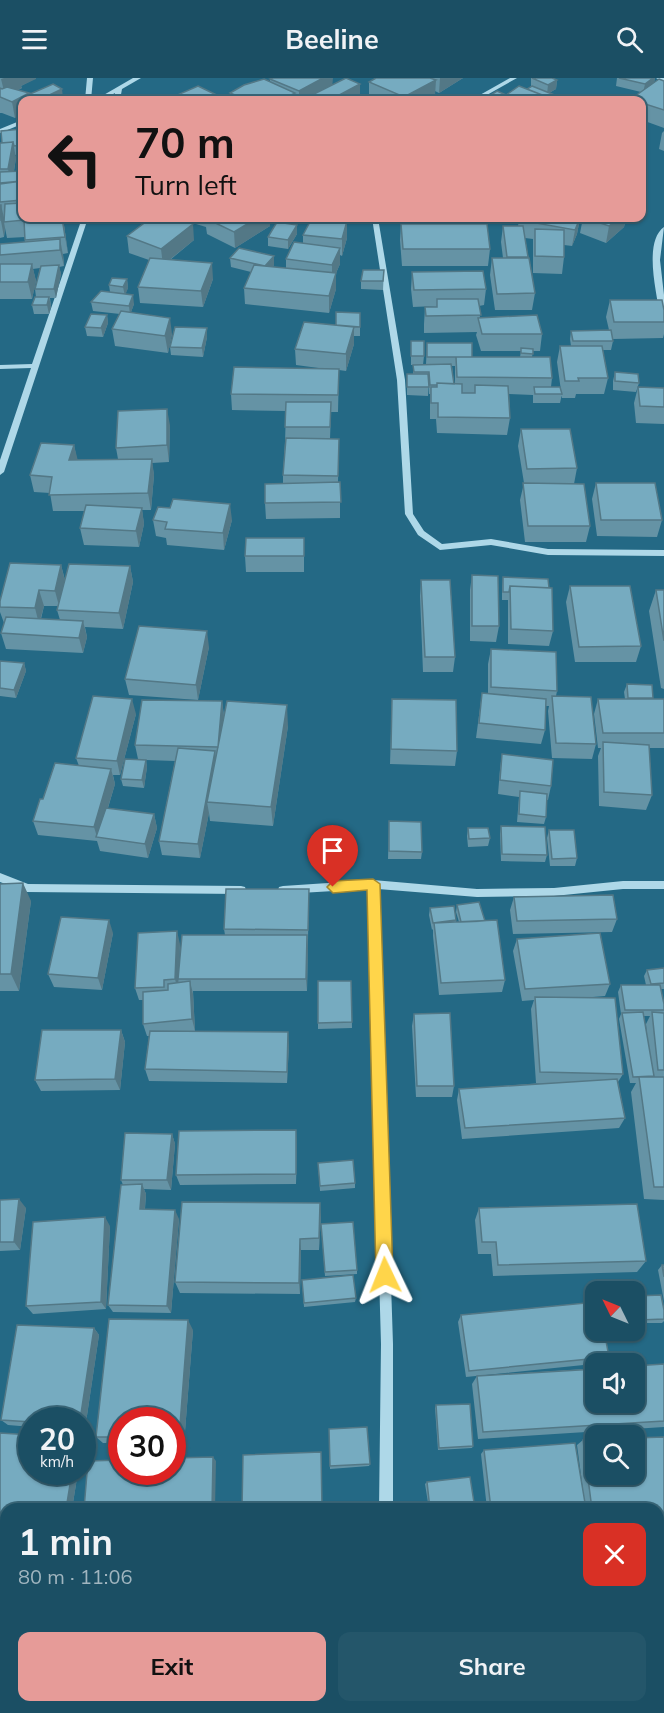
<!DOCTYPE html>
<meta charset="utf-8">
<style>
:root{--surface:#1b4f64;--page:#24566a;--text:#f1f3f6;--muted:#a0b5bf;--line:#396678;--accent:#e69b98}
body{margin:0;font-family:Mulish,sans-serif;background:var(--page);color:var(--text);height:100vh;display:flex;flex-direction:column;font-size:22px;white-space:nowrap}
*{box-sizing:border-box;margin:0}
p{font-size:20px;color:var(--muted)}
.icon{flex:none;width:33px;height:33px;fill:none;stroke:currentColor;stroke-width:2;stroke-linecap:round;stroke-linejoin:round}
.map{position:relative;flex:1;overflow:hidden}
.side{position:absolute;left:0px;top:1425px;width:664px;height:210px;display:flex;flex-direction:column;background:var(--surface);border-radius:18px 18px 0 0;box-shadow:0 2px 4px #0004,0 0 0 2px var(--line)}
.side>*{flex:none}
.guide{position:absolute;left:18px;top:18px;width:628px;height:126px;border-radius:12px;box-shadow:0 2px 4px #0004,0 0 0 2px var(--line);background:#e69b98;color:#111;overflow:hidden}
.needle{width:39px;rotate:313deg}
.fabs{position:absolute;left:585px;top:1203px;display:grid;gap:12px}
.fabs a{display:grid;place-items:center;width:60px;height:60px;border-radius:12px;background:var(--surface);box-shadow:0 2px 4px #0004,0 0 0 2px var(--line);font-size:30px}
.speed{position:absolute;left:18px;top:1329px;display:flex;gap:12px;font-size:30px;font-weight:700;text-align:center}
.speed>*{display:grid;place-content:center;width:78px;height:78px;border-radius:50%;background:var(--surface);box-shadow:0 2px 4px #0004,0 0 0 2px var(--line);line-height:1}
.speed small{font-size:15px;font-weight:400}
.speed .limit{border:9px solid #d22;background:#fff;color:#111}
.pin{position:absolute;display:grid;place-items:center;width:51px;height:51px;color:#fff;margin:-62px -26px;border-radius:50% 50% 50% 0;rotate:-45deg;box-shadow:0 0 6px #0007}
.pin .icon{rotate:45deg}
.me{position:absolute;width:66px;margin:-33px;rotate:358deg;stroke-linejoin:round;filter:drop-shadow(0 0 4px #0008)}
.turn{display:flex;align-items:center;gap:21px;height:126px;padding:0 18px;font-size:27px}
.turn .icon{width:78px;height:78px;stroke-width:2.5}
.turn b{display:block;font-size:42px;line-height:51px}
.round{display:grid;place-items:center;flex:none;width:63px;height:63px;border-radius:12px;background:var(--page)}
.summary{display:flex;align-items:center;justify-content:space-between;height:102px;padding:0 18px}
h1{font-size:36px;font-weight:700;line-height:45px}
.action{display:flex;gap:12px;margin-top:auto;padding:12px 18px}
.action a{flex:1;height:69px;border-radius:12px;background:var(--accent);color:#111;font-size:24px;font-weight:700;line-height:69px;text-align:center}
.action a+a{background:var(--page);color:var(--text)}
header{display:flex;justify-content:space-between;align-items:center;height:78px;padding:0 18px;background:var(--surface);font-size:27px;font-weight:700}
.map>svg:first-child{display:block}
</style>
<header><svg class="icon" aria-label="menu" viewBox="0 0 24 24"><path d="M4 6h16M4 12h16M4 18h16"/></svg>Beeline<svg class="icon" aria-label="search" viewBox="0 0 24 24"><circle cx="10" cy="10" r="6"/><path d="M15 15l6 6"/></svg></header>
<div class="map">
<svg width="664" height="1635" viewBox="0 0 664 1635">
<rect width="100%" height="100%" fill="#246985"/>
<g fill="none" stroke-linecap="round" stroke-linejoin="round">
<path fill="#aed8e8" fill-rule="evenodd" d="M87 0H93L91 22H85Z
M133 0H141L122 11 120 22H114L115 15 102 22H95Z
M510 0H517L478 22H471Z
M656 0H664V4Z
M22 42V46L0 55V51Z
M82 140H88L4 394 0 397V382L31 290 0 291V287L32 286Z
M372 140H378L405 302 413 436 424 453 442 466 491 461 548 471 664 472V478L548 477 491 467 440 472 418 457 405 436 397 302Z
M664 149 660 182 664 217V240L660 238C657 216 643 164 664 149Z
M0 795 28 806 241 808 245 809 246 812 245 815 241 816 27 814 0 804Z
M373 802 477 811 554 810 623 803H664V811H623L554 818 477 819 378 811 393 1266V1431H379L381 1266 368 811 283 816 279 815 278 812 279 809 283 808Z
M379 1629H393L394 1635H378Z"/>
</g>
<path fill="#6593a5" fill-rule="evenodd" d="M0 0H36L21 8 22 10 18 12 29 15 63 20 57 22H22L15 40 2 35H0Z
M332 0V7L360 22H231L230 15 270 4V1Z
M376 0H463L439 15 435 13V18L427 22H375L369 20V4Z
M531 0 557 2 556 11 549 15 567 22H483L527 11 531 9Z
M617 0H655L654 4 664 3V50L642 42V22H631V21L641 14 616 8Z
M175 18 227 22H175Z
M22 51V76L15 77 16 80 14 93H22V140H63L68 175 63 176 64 188 59 189 61 196 56 220H50L51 228 49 236H34L32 227 36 219 35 211 40 190 33 191 36 203 32 221H0V166L25 164V159L7 160 5 150 4 159 0 160V65H2Z
M664 53V73L659 71 662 55Z
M176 140H298L288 146 297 147V156L288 171 268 168V159L281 145 270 140V148L235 170 207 156 206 149Z
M580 140 577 156 572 168 564 167V179L562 196 533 195V161L525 160 535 215 532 232H495L490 197 492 180H503L501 164 503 148H518L519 142Z
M583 140H633L627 145H625L624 149 606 165 580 155Z
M347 143V160L342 178 340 177V186L336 195V211L329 235 245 226 244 210 251 194 231 189 230 180 274 178V187L272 189 286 190V181L303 165V157Z
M401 146 490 171 488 188H402L400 162Z
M127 158 194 162 170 182 213 201 203 229 140 225 138 209 149 182 129 175Z
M384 192 383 212 361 211V203Z
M412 194 486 211 484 227 479 228 480 240 542 256 540 273H533L532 279 552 300 551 309 562 316 560 325H533V317L509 316 510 340 507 357 437 355 436 341H430V316H429V304L428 318 407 317V296H413V287H411V263L424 278 423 287 426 286 427 265 472 279H520L521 273H481L476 257 477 254 424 255V246L425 229 436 228 413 229 411 211ZM452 288H455V306H454Z
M127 201 128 210 125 216 134 226 131 234 172 256 168 275 115 268 112 251 120 236 93 233 91 224 110 214 109 207Z
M610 222 664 232V256L663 260 613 261V263L611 272H602L608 300 604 316H576L575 320H562L557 284 560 268H571L570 261 571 253 609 252 606 239Z
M360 235V258H354V266L346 293 339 292 338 334H331L330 361H339L338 404H340V440L266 441 265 425 283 405V397L285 364 286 333 232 332 231 316 326 291 296 287 295 271Z
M107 237 108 245 103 259 87 258 85 249Z
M207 259 203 279 171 277 170 269Z
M615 294 639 305 636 314 613 312V303Z
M638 309 664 310V346L636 345 634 325Z
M170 347 169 384 152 385 154 397 151 432H142L144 446 139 469 84 467 80 450 85 433H53L50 415 34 414 30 397 74 367 77 382 118 381 116 370Z
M521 351 577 390 574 406 590 448 586 464H525L520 422 524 405 518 368Z
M596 405 662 442 657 459 597 458 592 421Z
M153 442H232L224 472 167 467 166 460 156 458Z
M304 460V494H246L245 478Z
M61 487 65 502 130 488 133 504 123 551 85 549 87 559 83 575 6 571 1 555 4 545 0 534V523ZM44 528H58L57 532 60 542 41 541Z
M472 497 499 548 496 564 470 563V512Z
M503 499 549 510 553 553 549 568 508 566V522H502V508Z
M421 502 455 579 453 594H423L420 518Z
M570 508 641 568 636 584H575L566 524Z
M656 512H664V611L661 610 649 533Z
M209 569 198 622 129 617 125 601Z
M491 571 557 613 556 618 596 666 592 681 552 680 548 633 549 628H546L545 652 541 666 476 660 482 615H488V586Z
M0 583 24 585 26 593 16 620 0 618Z
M627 606 653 620V621H664V670H649L652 717 646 732 599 728 598 678 601 670H598L594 636 598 621H625L624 614Z
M392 621 457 673 455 688 390 686Z
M222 623 224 637 288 648 273 748 210 743 209 735 200 780 162 777 159 763 175 683 146 682 147 689 144 710 123 708 121 701 138 681 135 667Z
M136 636 120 697H113L115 706 108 730 154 736 157 750 148 780 100 773 97 763 38 757 33 743 43 721 79 688 76 680Z
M502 676 551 708 548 722H546V739L544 746 517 744 519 719 498 716 500 691Z
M389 743 422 774 421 781H388Z
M501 748 547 777 545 784 501 783 500 756Z
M468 750 490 760 488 768 468 769 467 758Z
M549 752 577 780 575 788H550L547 760Z
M0 806 31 823 19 913H0Z
M309 811 307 913H193L195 953 289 966 287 1005 149 1003 145 991 149 958H147L143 946V922H139L135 910 180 866 179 886 225 857 224 851Z
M514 819 617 841 612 854 513 856 510 832Z
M457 827 485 843 505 902 502 914 439 917 433 858V851L432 852 429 837 430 830 456 842V844H459L456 834Z
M113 855 102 912 54 909 48 896Z
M517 861 610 906 605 918 580 920 623 996 618 1004 625 1040 619 1050 462 1061 457 1022 459 1011 544 1005H536L531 931 534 922 522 923 513 873Z
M664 890V911H661L664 926V1122L644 1121 631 1014 636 1005H630L619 941 621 936 618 914 621 907H646L644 898 647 892ZM644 938H650L646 946 647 960Z
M318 903H351L352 950 318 951Z
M414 936 454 1008 452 1019H416L412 948Z
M121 952 125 964 120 1012 41 1013 35 1002Z
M172 1056 175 1066 171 1112 144 1111 146 1116 145 1131 179 1141 171 1235 113 1234 108 1227 123 1107 121 1102Z
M297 1062 296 1106 180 1107 176 1097Z
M318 1085 355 1105V1110L320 1113Z
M0 1122 26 1130 20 1172 0 1173Z
M479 1130 646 1183 637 1194 493 1198 491 1176H478L475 1142Z
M321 1137 319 1172H301L300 1216 180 1215 175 1204Z
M321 1146 357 1192V1196L325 1198Z
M110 1148 106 1231 33 1236 26 1228Z
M662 1187H664V1223L658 1192Z
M302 1202 356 1220 355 1224 304 1229Z
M635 1218 664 1232V1243L662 1245H635Z
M461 1237 609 1279 603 1285 466 1299 458 1244Z
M94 1250 99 1257 85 1351H82V1342H32V1349L8 1347 1 1342Z
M193 1252 184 1366H172V1342H122V1365H103L96 1359Z
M664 1286V1349L478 1361 472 1306 477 1298Z
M436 1327 473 1368 472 1370 438 1372 435 1330Z
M329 1351 370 1386 369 1388 330 1391Z
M0 1355 32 1394H78L72 1431H6V1437L0 1436Z
M664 1359V1448H658V1431H487L481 1376 484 1372 583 1412 577 1367 583 1362Z
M427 1404 475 1431H429L425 1406Z
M0 1602 6 1603V1629H45L44 1635H0Z
M521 1629H658L664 1635H521Z"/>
<path fill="#537886" d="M4 0H36V1L21 8 22 10 5 17 1 1Z
M323 0H333L332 11 310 18 311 22H299V13Z
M440 0H463L439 15Z
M653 0H655L654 7 643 15 645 6Z
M436 2 435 18 427 22H404V19Z
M557 2 556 11 547 16 548 7Z
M360 6V22H330Z
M62 11 63 20 57 22H39Z
M29 15 31 22H22V37L15 40 12 24Z
M295 15V22H282Z
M13 64 16 80 12 104H11L8 91Z
M645 98 642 114V101Z
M1 127 5 144H4L5 150 4 159 1 143Z
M62 140H63L68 175 65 159Z
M257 140H270V148L235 170 234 154Z
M286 140H298L286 147Z
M580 140 577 156 572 168 575 152Z
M619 140H626L624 149 606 165 609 148Z
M628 140H633L627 145Z
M347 143V160L342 178V161Z
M193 146 194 162 163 187 161 171Z
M297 147V156L288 171V162Z
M60 161 63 177 64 188 60 172Z
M340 170V186L336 195V211L329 235V218L332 204V187Z
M274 178V187L265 198V189Z
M212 185 213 201 203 229 201 213Z
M32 186 36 203 32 221 28 204Z
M59 187 61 196 56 220 54 211Z
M127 201 128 210 125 218 123 209Z
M133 217 134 226 130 237 129 228Z
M49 219 51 228 49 236 47 227Z
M107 237 108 245 103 259 101 250Z
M170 240 172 256 168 275 165 258Z
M354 249V266L346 293V276Z
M207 250V259L203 279 202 270Z
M167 331 170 347 169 384 167 367Z
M74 367 78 383 69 382Z
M152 381 154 397 151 432 148 415Z
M230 426 232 442 224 472 223 455Z
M142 430 144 446 139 469 136 453Z
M61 487 65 503 59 528 55 513Z
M130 488 133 504 123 551 119 535Z
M39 512 44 528 39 546 35 530Z
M83 543 87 559 83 575 79 560Z
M207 553 209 569 198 622 196 607Z
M24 585 26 593 16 620 14 612Z
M132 621 136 636 120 697 117 683Z
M222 623 224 639 218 669Z
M287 627 288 648 273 748 271 729Z
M215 673 217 688 207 724 209 735 200 780 198 766Z
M146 682 147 689 144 710 142 702Z
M111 691 115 706 99 759H97L94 749Z
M154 736 157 750 148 780 145 766Z
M23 805 31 823 19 913 11 896Z
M109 842 113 855 102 912 98 900Z
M177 853 180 866 178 913 175 901Z
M307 857 308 870 307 913 306 901Z
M190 903 193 916 195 953 192 941Z
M121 952 125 964 120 1012 115 1001Z
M288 954 289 966 287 1005V994Z
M296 1052 297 1062 296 1106Z
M172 1056 175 1066 171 1112 167 1102Z
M142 1106 146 1116 144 1140 140 1131Z
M19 1121 26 1130 20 1172 14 1164Z
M320 1125 321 1137 319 1172V1160Z
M175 1132 179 1141 171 1235 167 1228Z
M105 1139 110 1148 106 1231 101 1224Z
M300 1161 301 1172 300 1216 299 1205Z
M188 1242 193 1252 184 1366 179 1360Z
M94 1250 99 1257 85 1351 82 1349V1342H80Z
M213 1379 216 1383 215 1431H212Z
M72 1394H78L72 1431H66Z
M36 1629H45L44 1635H34Z"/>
<path fill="#76abc0" stroke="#537886" stroke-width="1.5" d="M273 0H323L299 13 270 1Z
M346 0 360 6 330 22H318L310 18Z
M376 0H430L436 2 404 19 369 4Z
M532 0H552L557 2 548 7Z
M619 0H653L645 6Z
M264 1 295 15 282 22H247L230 15 244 7Z
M659 1 664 3V32L642 25V22H636L631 21Z
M53 6 62 11 39 22 30 19V16Z
M198 8 227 22H177L182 20 175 18Z
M519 8 555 22H499Z
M532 8 567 22H555L527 11Z
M7 9 29 15 12 24 0 19V10L2 11Z
M497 13 506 17 499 22H483Z
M22 51V67L14 68 13 64 2 65 1 53Z
M13 64 8 91H0V65Z
M22 93V103L0 105V94Z
M22 103V122L0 124V106Z
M22 125V140H62L65 159 25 162 24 142 4 144 5 126Z
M0 127H1L0 143Z
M151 140H175L193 146 161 171 127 158Z
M205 140H257L234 154Z
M312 140 347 143 342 161 303 157Z
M520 140H580L575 152 519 142Z
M585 140H619L609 148Z
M277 144 297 147 288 162 268 159Z
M401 146H487L490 171H403Z
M503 148H523L528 179H507Z
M535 151 564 152V179L535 178Z
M60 161V172L0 177V166Z
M294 164 340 170 332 187 286 181Z
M239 170 274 178 265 188 230 180Z
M150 180 212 185 201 213 138 209Z
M492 180H529L535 215 497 216Z
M0 186H32L28 204H0Z
M59 187 54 211H35L41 188Z
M254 187 336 195 329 218 244 210Z
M363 192H384L383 203H361Z
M483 193 486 211 414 212 412 194Z
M112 200 127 201 123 209 109 207Z
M101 213 133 217 129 228 91 224Z
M35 219H49L47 227H32Z
M437 221H478L481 237 426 238 425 229H437Z
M610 222H662L664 232V244H614Z
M121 233 170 240 165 258 112 251Z
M336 234 360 235V249L336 247Z
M91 236 107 237 101 250 85 249Z
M537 237 542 256H482L478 240Z
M304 244 354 249 346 276 295 271Z
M175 249 207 250 202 270 170 269Z
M611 252 613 263H573L571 253Z
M411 263H424V278H411Z
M427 265H472V279H427Z
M560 268H602L608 300H578L579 303H565Z
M521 270 533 271V276L521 275Z
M456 279H550L552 300 457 299Z
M451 286 454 306 437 305V307H430L429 294H414L413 287Z
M234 289 339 291 338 317 231 316Z
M615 294 638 296 639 305 615 303Z
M407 296H428L429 309H407Z
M437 305 462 306V315H475V307L508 308 510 340 438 339V325H431V309H437Z
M534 309H560L562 316H535Z
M638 309 664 310V329L640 328Z
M286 324H331L330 349H285Z
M167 331V367L116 370 118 333Z
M521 351H570L577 390 527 391Z
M286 360 339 361 338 398 283 397Z
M41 365 74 367 69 382 152 381 148 415 49 417 52 399 30 397Z
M340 404 341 424 265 425V406Z
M523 405 584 406 590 448H528Z
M596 405H655L662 442H601Z
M173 421 230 426 223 455 165 451 167 444 153 442 158 429 170 430Z
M86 427 142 430 136 453 80 450Z
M246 460H304V478H245Z
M10 485 61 487 55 513 39 512 35 530 0 529V523Z
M69 486 130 488 119 535 57 532Z
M472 497 498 498 499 548H472Z
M503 499 548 501 549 510 510 508 509 514H503Z
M421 502H450L455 579H425Z
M510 508 552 510 553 553 511 551Z
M570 508H630L641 568 579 569Z
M656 512H664V563Z
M6 539 83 543 79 560 1 555Z
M139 548 207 553 196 607 125 601Z
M491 571 556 574 557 613 491 609Z
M0 583 24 585 14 612 0 610Z
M627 606 652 607 653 620H628Z
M482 615 546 621 545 652 479 645Z
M93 618 132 621 117 683 76 680Z
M552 618 591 619 596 666 556 665Z
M392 621 456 622 457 673 391 671Z
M598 621H664V655H603Z
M142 622 222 623 218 669 135 667Z
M227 623 287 627 271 729 207 724Z
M603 664 649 667 652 717 604 714Z
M178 670 215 673 198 766 159 763Z
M502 676 553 682 551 708 500 702Z
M125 681 146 682 142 702 121 701Z
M55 685 111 691 94 749 33 743 40 721H43Z
M520 713 547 716 546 739 519 736Z
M106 730 154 736 145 766 96 759Z
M389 743 421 744 422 774 389 773Z
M501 748 545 749 547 777 502 776Z
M468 750H488L490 760 469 761Z
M549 752H574L577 780 552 781Z
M23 805 11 896H0V806Z
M226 811H309L308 852 224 851Z
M613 817 617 841 517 843 514 819Z
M479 824 485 843 461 844 457 827Z
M454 828 456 842 433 845 430 830Z
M61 839 109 842 98 900 48 896Z
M497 842 505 902 441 905 434 845Z
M177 853 175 901 164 902V909L135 910 138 855Z
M600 855 610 906 525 911 517 861Z
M182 857H307L306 901H178Z
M664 890V905L651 906 647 892Z
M190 903 192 941 143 946V914L168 912V906Z
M318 903H351L352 944 318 945Z
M621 907H660L664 926V932H625Z
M535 919 615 920 623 996 540 994Z
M643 934 654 998 633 999 622 935Z
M652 934 664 935V992H658Z
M450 935 454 1008H417L414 936Z
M42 952H121L115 1001 35 1002Z
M150 953 288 954 287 994 145 991Z
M639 999H664V1109H654Z
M617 1001 625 1040 465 1050 459 1011Z
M296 1052V1096L176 1097 179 1053Z
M125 1055 172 1056 167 1102H121Z
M353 1082 355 1105 320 1108 318 1085Z
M142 1106 140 1131 175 1132 167 1228 108 1227 121 1107Z
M19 1121 14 1164H0V1122Z
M182 1124 320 1125 319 1160 300 1161 299 1205 175 1204Z
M637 1126 646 1183 498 1187 496 1164H482L479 1130Z
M105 1139 101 1224 26 1228 33 1144Z
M353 1144 357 1192 325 1194 321 1146Z
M662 1187H664V1199Z
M353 1197 356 1220 304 1225 302 1202Z
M661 1217 664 1232V1241L639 1242 635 1218Z
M596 1224V1252H604L609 1279 469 1293 461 1237Z
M109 1241 188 1242 179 1360H172V1342H122V1359H96Z
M17 1247 94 1250 80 1342H32V1344L1 1342Z
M664 1286V1343L483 1354 477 1298 596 1291V1324H634V1288Z
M470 1326 473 1368 439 1370 436 1327Z
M367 1349 370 1386 330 1388 329 1351Z
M0 1355 32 1357V1394H72L66 1431H6V1434H0Z
M664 1359V1446H658V1431H592L583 1362H596V1396H634V1360Z
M575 1365 586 1431H491L484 1372Z
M321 1374 322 1431H242L243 1377Z
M213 1379 212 1431H84L88 1383 122 1382V1394H172V1380Z
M470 1399 475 1431H430L427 1404Z
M0 1522 6 1523V1586L0 1585Z
M664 1539V1635H528L527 1629H658V1540Z
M0 1606 6 1607V1629H36L34 1635H0Z"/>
<path fill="#ffd54a" stroke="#a68a30" stroke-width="1.5" d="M373 801 380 806 393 1197 390 1202 385 1205 379 1202 376 1197 367 812 333 815 327 809 333 803Z"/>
</svg>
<div class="fabs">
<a><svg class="needle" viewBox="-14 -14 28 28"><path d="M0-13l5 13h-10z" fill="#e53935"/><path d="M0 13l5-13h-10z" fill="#a0b5bf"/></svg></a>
<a><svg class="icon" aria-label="sound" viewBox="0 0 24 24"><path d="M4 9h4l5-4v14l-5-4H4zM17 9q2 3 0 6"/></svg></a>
<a><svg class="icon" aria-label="search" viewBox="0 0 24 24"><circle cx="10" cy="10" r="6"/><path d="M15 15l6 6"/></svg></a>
</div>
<div class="speed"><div>20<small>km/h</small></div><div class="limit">30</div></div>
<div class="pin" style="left:333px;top:809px;background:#d93025"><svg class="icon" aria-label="arrive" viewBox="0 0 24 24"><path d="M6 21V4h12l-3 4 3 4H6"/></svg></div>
<svg class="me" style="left:385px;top:1197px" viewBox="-20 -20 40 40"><path d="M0-17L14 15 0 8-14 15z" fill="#ffd54a" stroke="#fff" stroke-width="4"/></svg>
<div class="guide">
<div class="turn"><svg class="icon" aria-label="left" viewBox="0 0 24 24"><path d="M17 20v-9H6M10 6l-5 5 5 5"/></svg><div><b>70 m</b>Turn left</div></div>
</div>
<section class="side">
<div class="summary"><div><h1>1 min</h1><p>80 m · 11:06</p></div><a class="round" style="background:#d93025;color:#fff"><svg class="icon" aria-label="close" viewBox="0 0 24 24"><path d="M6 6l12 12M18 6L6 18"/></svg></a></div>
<div class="action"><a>Exit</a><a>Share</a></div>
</section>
</div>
